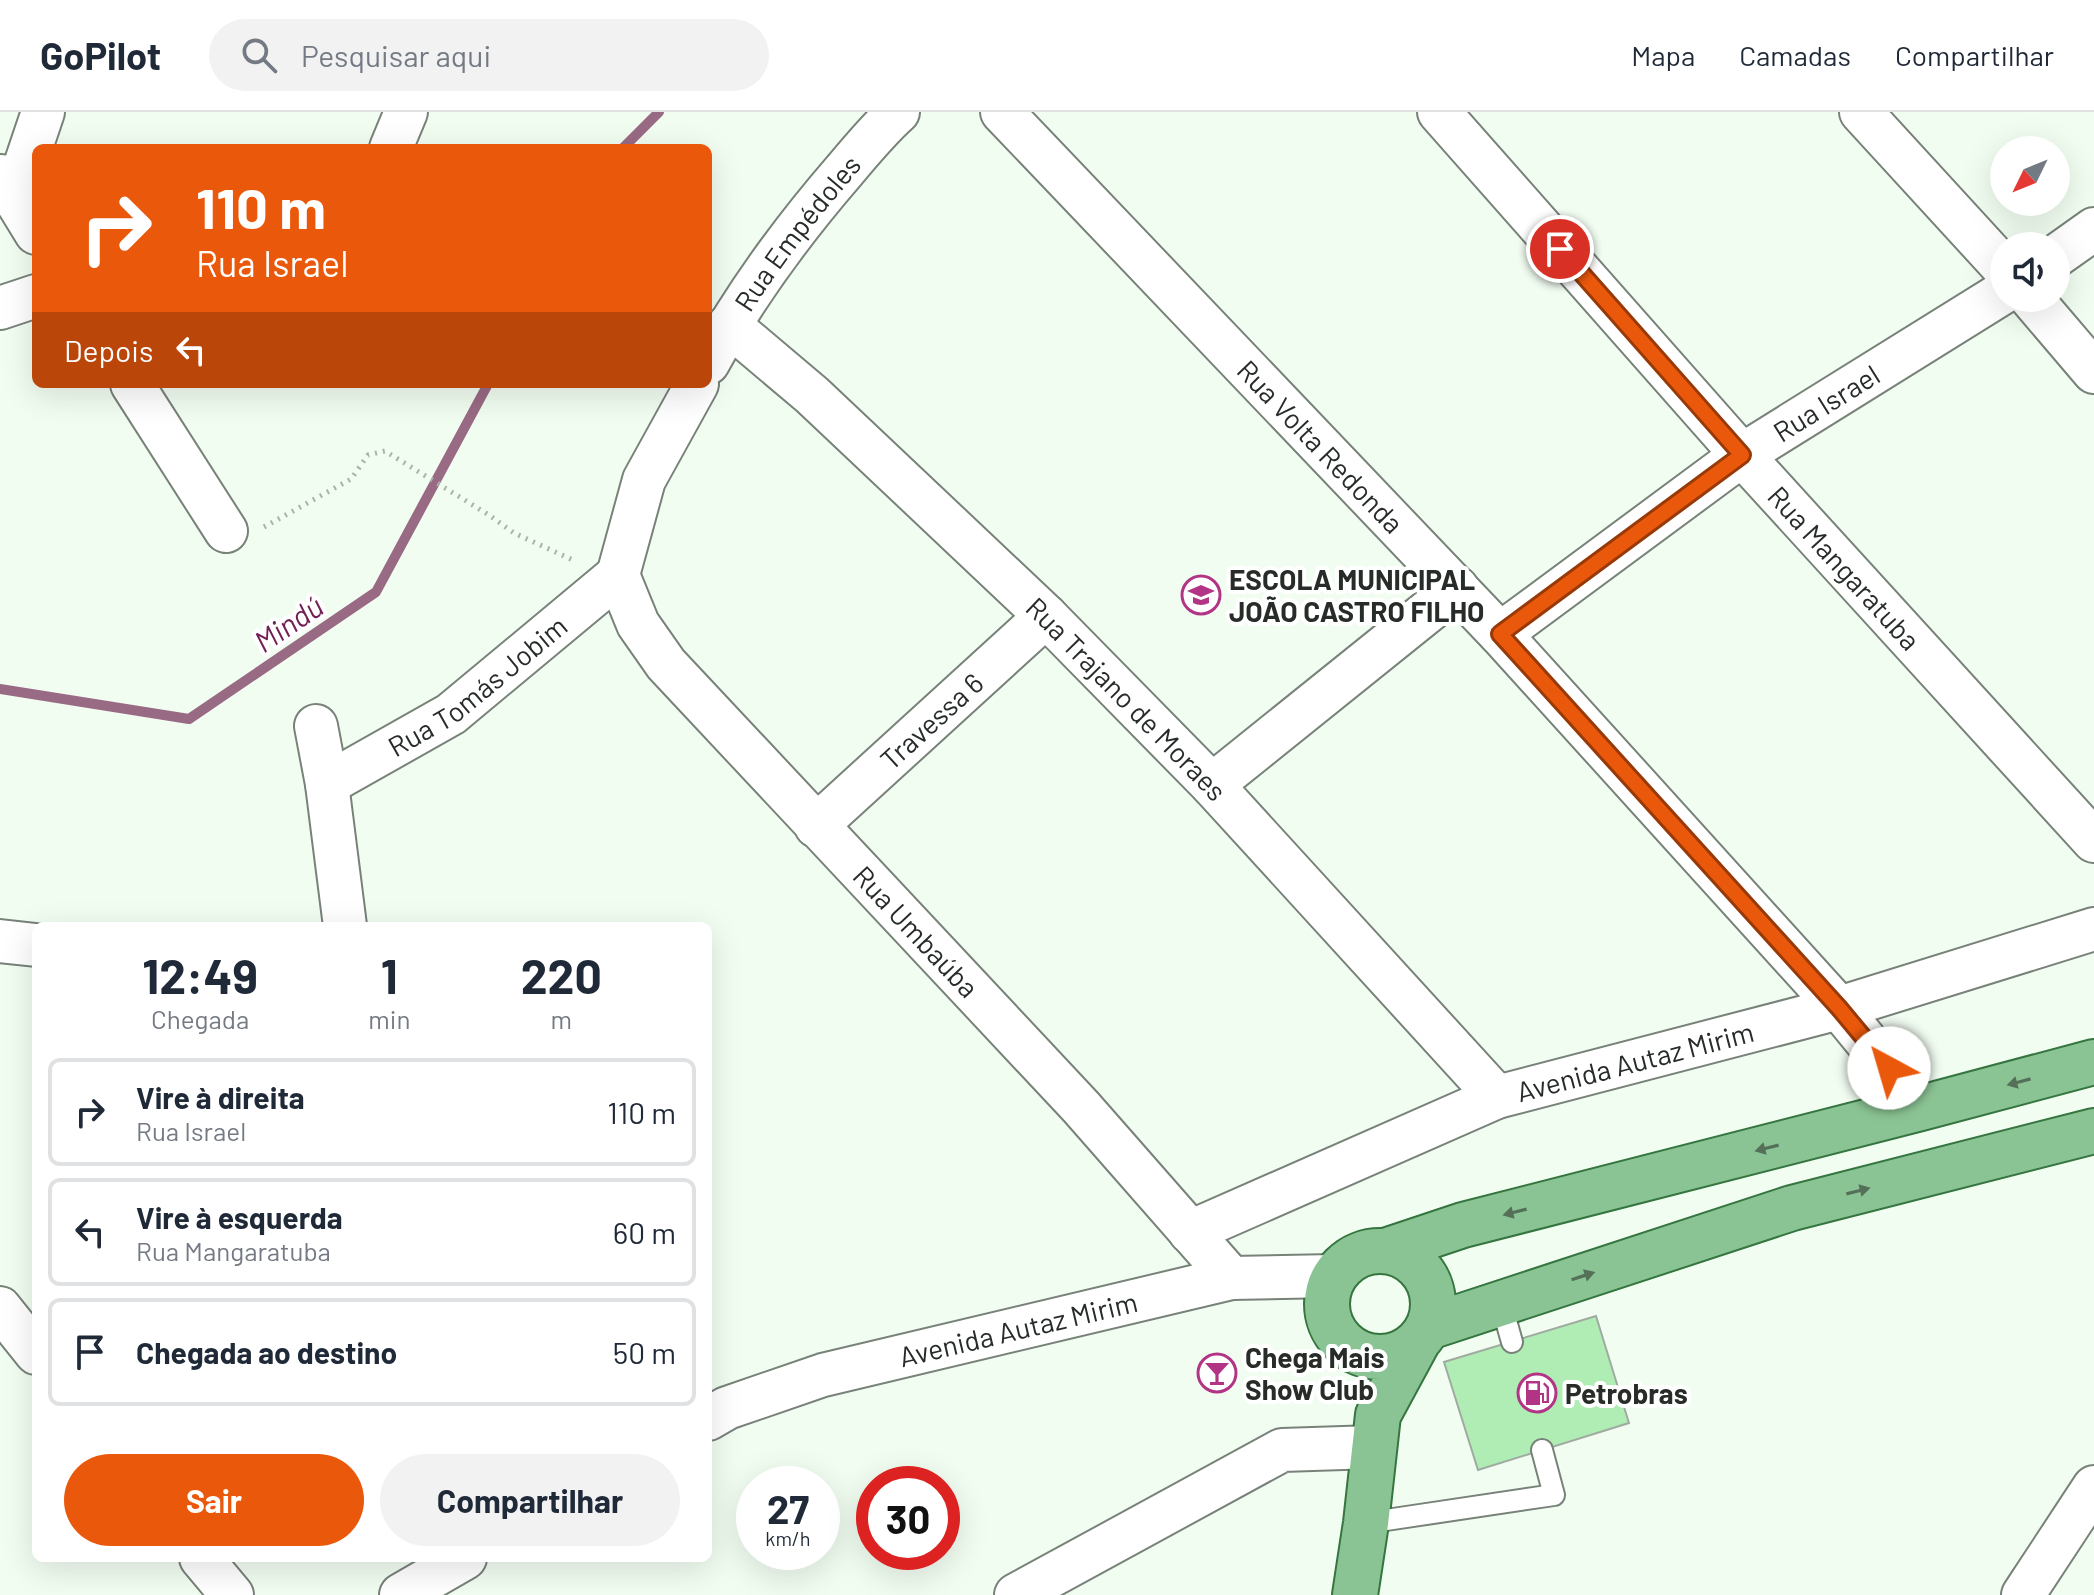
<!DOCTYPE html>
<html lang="pt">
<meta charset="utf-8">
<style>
:root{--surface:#fff;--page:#f2f2f3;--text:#1f2937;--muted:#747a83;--line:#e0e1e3;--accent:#ea580c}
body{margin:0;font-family:Barlow,sans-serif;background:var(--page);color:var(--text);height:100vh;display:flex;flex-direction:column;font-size:30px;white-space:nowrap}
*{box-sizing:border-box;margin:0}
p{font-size:26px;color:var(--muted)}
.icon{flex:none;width:44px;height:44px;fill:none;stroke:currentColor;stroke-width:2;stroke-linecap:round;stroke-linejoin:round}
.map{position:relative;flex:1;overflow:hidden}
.side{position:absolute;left:32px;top:810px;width:680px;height:640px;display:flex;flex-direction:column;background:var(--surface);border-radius:12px;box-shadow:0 8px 32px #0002}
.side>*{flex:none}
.banner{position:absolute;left:32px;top:32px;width:680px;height:244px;border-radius:12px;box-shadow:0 8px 32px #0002;background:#ea580c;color:#fff;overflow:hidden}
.needle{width:52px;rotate:227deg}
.buttons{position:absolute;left:1990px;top:24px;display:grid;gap:16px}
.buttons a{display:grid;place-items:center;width:80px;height:80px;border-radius:50%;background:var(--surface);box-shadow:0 8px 32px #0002;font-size:40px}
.speed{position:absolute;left:736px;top:1354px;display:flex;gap:16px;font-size:40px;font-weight:700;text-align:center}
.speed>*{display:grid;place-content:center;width:104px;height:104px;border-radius:50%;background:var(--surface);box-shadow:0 8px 32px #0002;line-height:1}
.speed small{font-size:20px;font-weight:400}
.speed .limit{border:12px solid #d22;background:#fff;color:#111}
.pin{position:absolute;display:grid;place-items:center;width:68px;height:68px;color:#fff;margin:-34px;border:4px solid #fff;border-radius:50%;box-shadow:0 2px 8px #0007}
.me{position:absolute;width:88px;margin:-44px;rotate:321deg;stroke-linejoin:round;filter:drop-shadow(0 0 6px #0008)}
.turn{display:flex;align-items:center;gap:28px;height:168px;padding:0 32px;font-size:36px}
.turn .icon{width:104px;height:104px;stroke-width:2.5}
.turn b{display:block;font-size:56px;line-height:68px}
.then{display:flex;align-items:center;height:76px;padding:0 32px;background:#0003;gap:16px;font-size:30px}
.eta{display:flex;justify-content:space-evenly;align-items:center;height:136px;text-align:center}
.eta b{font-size:48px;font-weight:700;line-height:56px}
.action{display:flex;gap:16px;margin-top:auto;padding:16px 32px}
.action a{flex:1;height:92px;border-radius:48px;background:var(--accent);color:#fff;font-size:32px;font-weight:700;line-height:92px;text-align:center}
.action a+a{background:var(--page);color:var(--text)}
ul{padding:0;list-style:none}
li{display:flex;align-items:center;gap:24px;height:108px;margin:0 16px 12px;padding:0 16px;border:4px solid var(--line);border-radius:12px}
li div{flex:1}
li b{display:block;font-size:30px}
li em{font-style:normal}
header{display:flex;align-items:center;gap:48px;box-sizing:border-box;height:112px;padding:0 40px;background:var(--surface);border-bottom:2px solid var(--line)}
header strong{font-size:38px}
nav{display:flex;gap:44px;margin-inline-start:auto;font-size:28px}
.search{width:560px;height:72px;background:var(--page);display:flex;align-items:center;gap:20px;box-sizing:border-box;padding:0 28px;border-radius:44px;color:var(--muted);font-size:30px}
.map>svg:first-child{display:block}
</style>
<header>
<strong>GoPilot</strong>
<div class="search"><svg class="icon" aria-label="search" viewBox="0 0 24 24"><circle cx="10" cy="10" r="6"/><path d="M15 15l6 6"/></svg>Pesquisar aqui</div>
<nav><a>Mapa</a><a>Camadas</a><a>Compartilhar</a></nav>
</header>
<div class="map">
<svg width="2094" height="1483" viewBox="0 0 2094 1483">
<rect width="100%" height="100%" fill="#f2fdf2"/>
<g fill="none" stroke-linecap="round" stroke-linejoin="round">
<path stroke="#996a84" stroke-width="10" d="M623 36 659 0
M0 577 189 607 376 480 488 272"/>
</g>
<path fill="#b0edb4" stroke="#9faaa0" stroke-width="2" d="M1596 1204 1629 1311 1478 1358 1444 1250Z"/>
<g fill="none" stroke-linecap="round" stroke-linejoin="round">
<g stroke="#788279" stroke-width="24">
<path id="lane" d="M1501 1191 1512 1230
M1366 1411 1554 1383 1542 1338"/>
</g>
<g stroke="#788279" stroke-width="46">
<g id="street">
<path id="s1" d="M1002 0 1500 522 1839 896 1921 996"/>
<path id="s2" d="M1439 0 1742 343 2094 729"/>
<path d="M1861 0 2004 156"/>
<path d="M391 36 406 0"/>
<path d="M1 64 36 121"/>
<path d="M14 86 43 0"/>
<path d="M2056 144 2094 117"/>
<path d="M2031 186 2094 260"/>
<path d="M0 196 36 184"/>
<path id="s3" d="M729 213 812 283 1046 504 1212 673 1497 985"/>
<path id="s4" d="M708 251C745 183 793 118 844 59 861 39 878 18 898 0"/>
<path d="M132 272 226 419"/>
<path id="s5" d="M618 463 638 512 666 552 1081 995 1231 1166"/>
<path d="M618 463 644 368 697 272"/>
<path id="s6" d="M1500 522 1742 343 2004 180"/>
<path d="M316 614 327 672 345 814"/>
<path id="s7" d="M327 672 451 602 618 463"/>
<path d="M1212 673 1457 476"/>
<path id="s8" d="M816 714 1046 504"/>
<path d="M0 829 36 833"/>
<path id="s9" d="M1190 1120 1497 985 1839 896 2094 817"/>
<path d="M0 1196 36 1241"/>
<path id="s10" d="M708 1307 727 1296 823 1263 1231 1166 1334 1164"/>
<path d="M201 1446 232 1483"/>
<path d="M401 1483 465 1446"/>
<path d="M1016 1483 1282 1338 1374 1335"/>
<path d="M2023 1483 2094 1375"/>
</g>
</g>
<g stroke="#35753f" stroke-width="48">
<path id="primary" d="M1385 1139 1463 1113 1921 996 2094 950
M1327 1192a53 53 0 1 1 106 0a53 53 0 1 1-106 0Z
M1429 1215 1792 1096 2094 1019
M1355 1483 1366 1411 1378 1303 1417 1231"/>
</g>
<path stroke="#aab3aa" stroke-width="5" stroke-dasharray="2 6" stroke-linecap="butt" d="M264 415 351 367 368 343 385 339 489 403 514 421 575 449"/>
<use href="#lane" stroke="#fff" stroke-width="20"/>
<use href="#street" stroke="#fff" stroke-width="42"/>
<use href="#primary" stroke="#8bc494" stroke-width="44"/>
</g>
<defs><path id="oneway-solid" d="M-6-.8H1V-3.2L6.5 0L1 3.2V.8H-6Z" transform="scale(2)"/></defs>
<g fill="#547059">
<use href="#oneway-solid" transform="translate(2019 970) rotate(165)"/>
<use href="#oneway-solid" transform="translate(1767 1036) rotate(166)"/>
<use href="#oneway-solid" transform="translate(1858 1079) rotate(-14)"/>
<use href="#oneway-solid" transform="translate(1515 1100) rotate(166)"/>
<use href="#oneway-solid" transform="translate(1583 1164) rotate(-18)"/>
</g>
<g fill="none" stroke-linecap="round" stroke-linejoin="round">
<g stroke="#983908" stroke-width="20">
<path id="route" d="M1560 137 1742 343 1500 522 1839 896 1889 956"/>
</g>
<use href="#route" stroke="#ea580c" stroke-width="14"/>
</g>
<defs>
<g id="school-ring" transform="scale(2)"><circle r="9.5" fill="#fff" stroke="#b23585" stroke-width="1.5"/><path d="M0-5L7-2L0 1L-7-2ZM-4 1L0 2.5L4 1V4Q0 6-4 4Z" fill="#b23585"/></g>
<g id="bar-ring" transform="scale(2)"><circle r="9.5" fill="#fff" stroke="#b23585" stroke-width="1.5"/><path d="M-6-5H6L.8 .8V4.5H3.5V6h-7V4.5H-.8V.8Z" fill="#b23585"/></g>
<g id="fuel-ring" transform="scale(2)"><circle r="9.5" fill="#fff" stroke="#b23585" stroke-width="1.5"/><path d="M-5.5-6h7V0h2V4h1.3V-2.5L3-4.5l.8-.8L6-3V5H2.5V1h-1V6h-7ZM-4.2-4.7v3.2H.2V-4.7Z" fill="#b23585"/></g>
</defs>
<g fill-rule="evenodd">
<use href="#school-ring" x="1201" y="483"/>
<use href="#bar-ring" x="1217" y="1261"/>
<use href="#fuel-ring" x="1537" y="1281"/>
</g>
<g text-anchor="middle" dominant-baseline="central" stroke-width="8" stroke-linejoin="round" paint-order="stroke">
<g font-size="28" fill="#272c28" stroke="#fff">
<text stroke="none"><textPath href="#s4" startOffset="158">Rua Empédoles</textPath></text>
<text stroke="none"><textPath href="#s6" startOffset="400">Rua Israel</textPath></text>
<text stroke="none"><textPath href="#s1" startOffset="462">Rua Volta Redonda</textPath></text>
<text stroke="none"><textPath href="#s2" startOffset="610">Rua Mangaratuba</textPath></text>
<text stroke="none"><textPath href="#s7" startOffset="180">Rua Tomás Jobim</textPath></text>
<text stroke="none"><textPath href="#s3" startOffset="546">Rua Trajano de Moraes</textPath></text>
<text stroke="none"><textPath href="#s8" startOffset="156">Travessa 6</textPath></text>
<text stroke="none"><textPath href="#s5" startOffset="468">Rua Umbaúba</textPath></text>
<text stroke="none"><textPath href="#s9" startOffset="478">Avenida Autaz Mirim</textPath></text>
<text stroke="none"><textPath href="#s10" startOffset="324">Avenida Autaz Mirim</textPath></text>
</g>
<g font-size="28" font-weight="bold" fill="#272c28" stroke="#fff" text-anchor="start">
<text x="1229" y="467">ESCOLA MUNICIPAL<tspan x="1229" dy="32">JOÃO CASTRO FILHO</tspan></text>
<text x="1245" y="1245">Chega Mais<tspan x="1245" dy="32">Show Club</tspan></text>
<text x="1565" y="1281">Petrobras</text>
</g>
<g font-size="30" font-style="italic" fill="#711f54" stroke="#fff">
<text transform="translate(288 511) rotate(-34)">Mindú</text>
</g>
</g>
</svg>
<div class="buttons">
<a><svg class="needle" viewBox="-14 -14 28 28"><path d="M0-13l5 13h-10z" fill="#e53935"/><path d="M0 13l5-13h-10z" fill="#747a83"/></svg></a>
<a><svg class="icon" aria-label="sound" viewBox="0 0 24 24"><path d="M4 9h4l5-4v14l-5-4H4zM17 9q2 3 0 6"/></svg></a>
</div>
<div class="speed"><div>27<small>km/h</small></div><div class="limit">30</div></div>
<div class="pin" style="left:1560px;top:137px;background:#d93025"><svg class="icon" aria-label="arrive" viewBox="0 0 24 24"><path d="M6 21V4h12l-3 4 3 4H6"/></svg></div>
<svg class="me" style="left:1889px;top:956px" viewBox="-20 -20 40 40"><circle r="19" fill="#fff"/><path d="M0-13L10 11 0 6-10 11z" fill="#ea580c"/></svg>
<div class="banner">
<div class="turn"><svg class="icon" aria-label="right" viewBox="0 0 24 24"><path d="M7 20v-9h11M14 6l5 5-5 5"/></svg><div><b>110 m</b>Rua Israel</div></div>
<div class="then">Depois<svg class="icon" aria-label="left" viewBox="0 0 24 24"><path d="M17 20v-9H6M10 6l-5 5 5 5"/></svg></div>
</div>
<section class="side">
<div class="eta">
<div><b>12:49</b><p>Chegada</p></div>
<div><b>1</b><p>min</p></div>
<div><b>220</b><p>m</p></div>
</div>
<ul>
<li><svg class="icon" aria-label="right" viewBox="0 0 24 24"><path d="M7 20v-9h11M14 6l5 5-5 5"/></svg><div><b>Vire à direita</b><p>Rua Israel</p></div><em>110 m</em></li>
<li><svg class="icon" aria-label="left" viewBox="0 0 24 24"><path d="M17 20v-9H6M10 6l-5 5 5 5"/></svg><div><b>Vire à esquerda</b><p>Rua Mangaratuba</p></div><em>60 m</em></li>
<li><svg class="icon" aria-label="arrive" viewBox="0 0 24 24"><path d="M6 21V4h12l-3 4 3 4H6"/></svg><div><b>Chegada ao destino</b></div><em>50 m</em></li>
</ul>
<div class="action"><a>Sair</a><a>Compartilhar</a></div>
</section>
</div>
